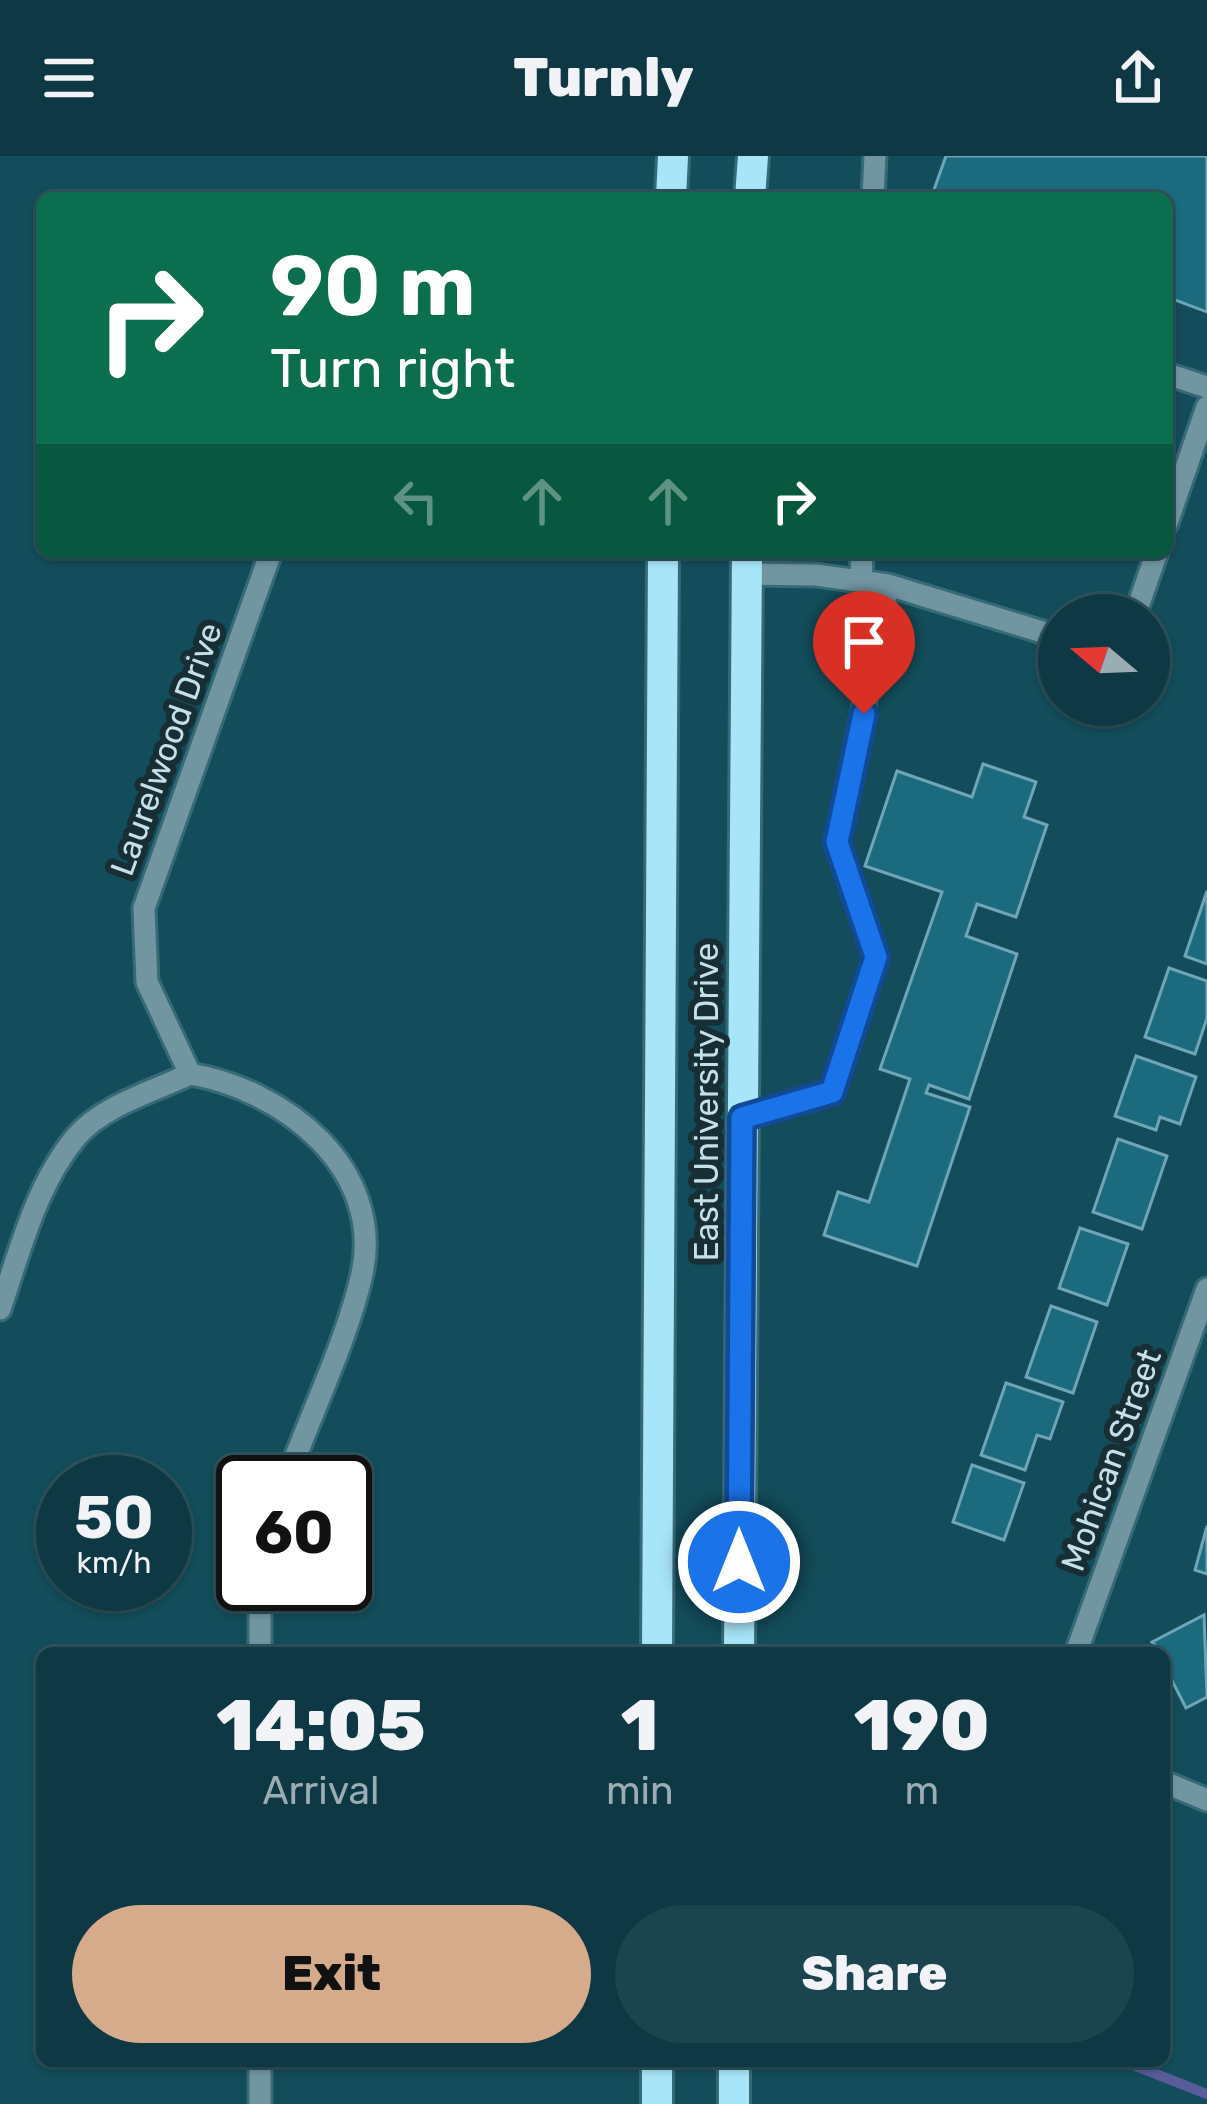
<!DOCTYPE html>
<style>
:root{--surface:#0e3944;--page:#1c444f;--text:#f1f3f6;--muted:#9bacb2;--line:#2e535d;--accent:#d6ab8b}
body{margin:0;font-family:Rubik,sans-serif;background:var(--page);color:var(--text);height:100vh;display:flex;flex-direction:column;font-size:45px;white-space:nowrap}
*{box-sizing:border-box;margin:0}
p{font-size:39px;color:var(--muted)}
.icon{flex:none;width:66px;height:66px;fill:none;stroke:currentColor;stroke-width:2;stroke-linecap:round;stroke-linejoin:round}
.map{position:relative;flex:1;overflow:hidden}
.panel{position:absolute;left:36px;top:1491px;width:1134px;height:420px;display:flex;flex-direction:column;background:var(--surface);border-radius:18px;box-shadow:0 3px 9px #0004,0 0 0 3px var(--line)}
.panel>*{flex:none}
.top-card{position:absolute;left:36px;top:36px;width:1137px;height:366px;border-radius:18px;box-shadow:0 3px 9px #0004,0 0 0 3px var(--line);background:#0b6e4f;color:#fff;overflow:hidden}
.needle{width:78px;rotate:289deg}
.fabs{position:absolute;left:1038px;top:438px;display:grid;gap:24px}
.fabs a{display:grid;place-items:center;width:132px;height:132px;border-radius:50%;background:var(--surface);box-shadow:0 3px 9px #0004,0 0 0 3px var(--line);font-size:60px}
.speed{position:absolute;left:36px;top:1299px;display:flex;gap:24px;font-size:60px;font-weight:700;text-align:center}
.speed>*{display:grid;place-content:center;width:156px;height:156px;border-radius:50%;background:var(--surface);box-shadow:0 3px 9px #0004,0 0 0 3px var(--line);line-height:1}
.speed small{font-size:30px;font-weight:400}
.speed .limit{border:6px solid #111;border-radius:18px;background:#fff;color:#111}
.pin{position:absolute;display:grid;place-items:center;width:102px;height:102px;color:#fff;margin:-123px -51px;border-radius:50% 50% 50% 0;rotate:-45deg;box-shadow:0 0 12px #0007}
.pin .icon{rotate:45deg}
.me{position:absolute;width:132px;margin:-66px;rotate:0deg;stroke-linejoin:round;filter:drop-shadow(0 0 9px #0008)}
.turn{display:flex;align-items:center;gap:42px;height:252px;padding:0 36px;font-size:54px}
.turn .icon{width:156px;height:156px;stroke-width:2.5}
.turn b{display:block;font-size:84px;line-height:102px}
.lanes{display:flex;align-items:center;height:114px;padding:0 36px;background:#0003;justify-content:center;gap:60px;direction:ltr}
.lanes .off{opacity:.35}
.eta{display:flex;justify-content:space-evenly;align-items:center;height:204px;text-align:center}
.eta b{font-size:72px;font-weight:800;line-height:84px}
.action{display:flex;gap:24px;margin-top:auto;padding:24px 36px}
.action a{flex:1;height:138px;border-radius:72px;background:var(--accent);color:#111;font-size:48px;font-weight:800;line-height:138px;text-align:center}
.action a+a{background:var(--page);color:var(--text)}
header{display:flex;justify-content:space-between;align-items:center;height:156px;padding:0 36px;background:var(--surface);font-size:54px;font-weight:800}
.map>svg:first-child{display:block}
</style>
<header><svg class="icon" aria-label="menu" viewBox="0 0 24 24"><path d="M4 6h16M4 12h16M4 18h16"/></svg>Turnly<svg class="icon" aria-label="share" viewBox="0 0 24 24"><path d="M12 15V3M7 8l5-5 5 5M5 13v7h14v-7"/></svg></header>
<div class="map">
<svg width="1207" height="1948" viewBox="0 0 1207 1948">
<rect width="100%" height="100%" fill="#134c5a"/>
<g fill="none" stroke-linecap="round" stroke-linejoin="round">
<path stroke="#585c9a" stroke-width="10" d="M1123 1905 1207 1938"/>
</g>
<path fill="#1c6a7e" stroke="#6fa5b6" stroke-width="3" d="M946 0H1207V156L1167 141V42H931Z
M983 608 1036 626 1024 661 1047 669 1016 761 977 748 966 780 1017 798 969 943 929 929 926 937 970 951 917 1110 824 1079 838 1036 869 1046 910 923 880 913 942 736 865 710 897 615 972 641Z
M1207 735V808L1185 800Z
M1169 812 1207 825V862L1195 898 1145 881Z
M1136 900 1196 921 1180 968 1160 961 1156 974 1115 960Z
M1118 983 1167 1000 1142 1073 1093 1056Z
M1080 1072 1128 1088 1107 1149 1059 1132Z
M1051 1150 1097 1166 1073 1237 1026 1221Z
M1006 1227 1063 1246 1050 1283 1037 1279 1025 1314 981 1299Z
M972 1309 1024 1327 1004 1384 953 1366Z
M1207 1370V1418L1195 1414Z
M1204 1459 1207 1541 1186 1552 1164 1509V1497L1152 1486Z"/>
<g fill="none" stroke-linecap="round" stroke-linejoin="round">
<g stroke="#376a77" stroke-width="27">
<path id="minor" d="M873 42 875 0
M1167 218 1207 231
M1167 367 1207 251
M746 418 816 419 888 429
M861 425 862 396
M1135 459 1157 396
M190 918 147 826 144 752 271 396
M190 918C282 933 385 1011 362 1118 348 1182 309 1262 286 1326
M742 962 832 936 876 801 837 685 888 429 1059 481
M0 1153C20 1095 36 1029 76 981 102 950 154 935 190 918
M260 1497V1428
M1076 1497 1207 1133
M1164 1626 1207 1644
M260 1905V1948"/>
</g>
<g stroke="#376a77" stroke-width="36">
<path id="major" d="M671 42 673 0
M750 42 753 0
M657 1497 663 396
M739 1497 747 396
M657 1905V1948
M734 1948V1905"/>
</g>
<use href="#minor" stroke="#7196a2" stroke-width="21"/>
<use href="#major" stroke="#a8e5f8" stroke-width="30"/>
</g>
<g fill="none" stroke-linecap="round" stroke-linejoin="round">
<g stroke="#114b97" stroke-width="30">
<path id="route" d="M739 1406 742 962 832 936 876 801 837 686 864 558"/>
</g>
<use href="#route" stroke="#1a73e8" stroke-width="21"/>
</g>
<g text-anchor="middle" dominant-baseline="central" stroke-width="12" stroke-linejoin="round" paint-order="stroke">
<g font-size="33" fill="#c6e0e9" stroke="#182e35">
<text transform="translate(166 593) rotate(-70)">Laurelwood Drive</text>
<text transform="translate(706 946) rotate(-90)">East University Drive</text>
<text transform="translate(1111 1304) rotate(-70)">Mohican Street</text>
</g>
</g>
</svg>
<div class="fabs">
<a><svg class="needle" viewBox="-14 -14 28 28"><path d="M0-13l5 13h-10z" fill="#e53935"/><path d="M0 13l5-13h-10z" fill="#9bacb2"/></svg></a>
</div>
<div class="speed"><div>50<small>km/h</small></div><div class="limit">60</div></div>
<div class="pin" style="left:864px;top:558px;background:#d93025"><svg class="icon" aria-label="arrive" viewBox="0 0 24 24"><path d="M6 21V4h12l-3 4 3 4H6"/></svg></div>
<svg class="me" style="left:739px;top:1406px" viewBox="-20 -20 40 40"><circle r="17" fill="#1a73e8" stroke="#fff" stroke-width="3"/><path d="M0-11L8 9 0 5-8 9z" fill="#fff"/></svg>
<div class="top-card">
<div class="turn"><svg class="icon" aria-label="right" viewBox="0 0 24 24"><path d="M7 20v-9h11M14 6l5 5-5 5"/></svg><div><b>90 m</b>Turn right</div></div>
<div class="lanes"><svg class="icon off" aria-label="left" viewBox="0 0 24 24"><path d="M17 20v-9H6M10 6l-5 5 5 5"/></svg><svg class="icon off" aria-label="ahead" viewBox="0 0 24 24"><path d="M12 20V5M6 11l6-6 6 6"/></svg><svg class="icon off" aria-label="ahead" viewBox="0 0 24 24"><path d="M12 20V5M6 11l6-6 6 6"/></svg><svg class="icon" aria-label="right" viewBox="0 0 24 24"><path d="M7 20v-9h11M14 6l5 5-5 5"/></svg></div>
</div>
<section class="panel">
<div class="eta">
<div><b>14:05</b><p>Arrival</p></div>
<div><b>1</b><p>min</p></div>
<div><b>190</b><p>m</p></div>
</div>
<div class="action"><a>Exit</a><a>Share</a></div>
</section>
</div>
